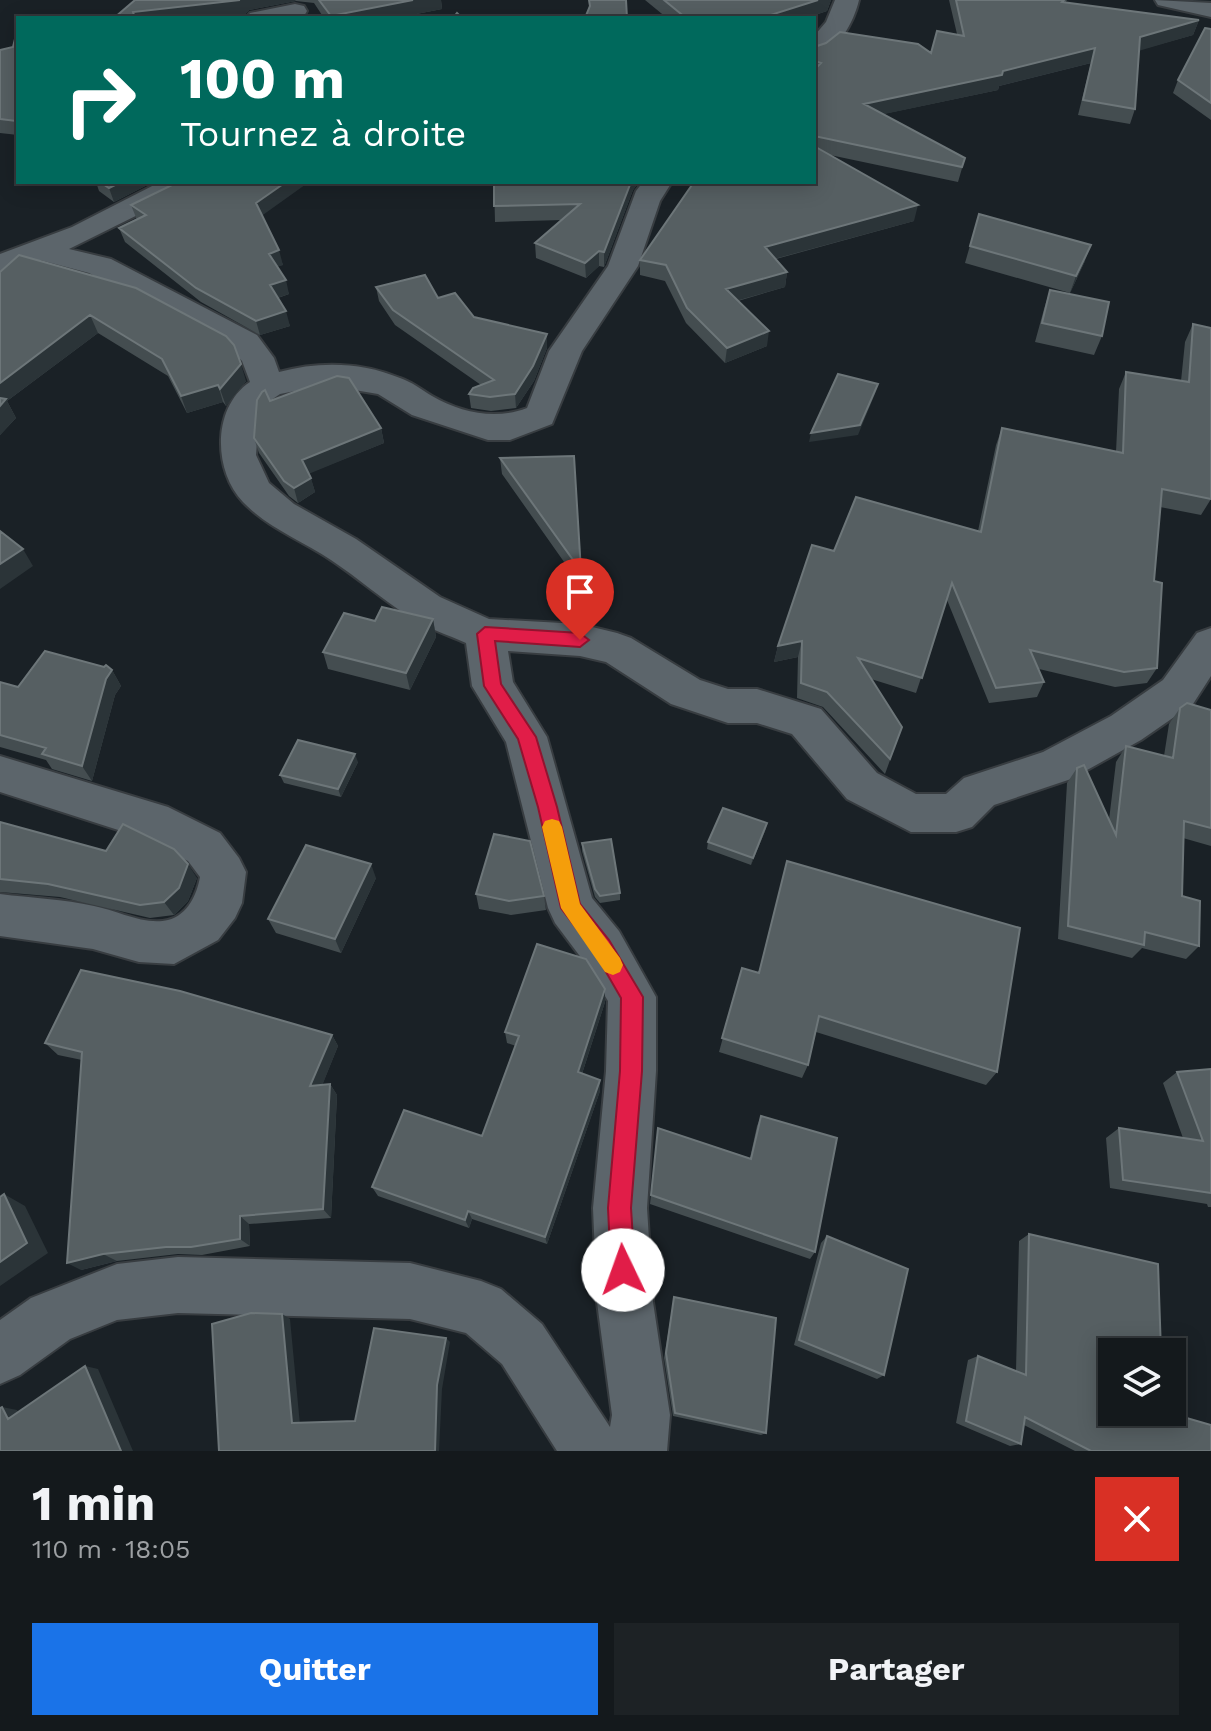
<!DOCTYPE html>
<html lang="fr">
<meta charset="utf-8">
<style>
:root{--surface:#14191c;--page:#1d2225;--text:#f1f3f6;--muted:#9da0a3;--line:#33383b;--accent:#1a73e8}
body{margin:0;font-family:"Work Sans",sans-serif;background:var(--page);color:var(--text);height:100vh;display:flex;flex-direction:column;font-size:30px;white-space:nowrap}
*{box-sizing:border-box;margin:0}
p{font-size:26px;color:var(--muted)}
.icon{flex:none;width:44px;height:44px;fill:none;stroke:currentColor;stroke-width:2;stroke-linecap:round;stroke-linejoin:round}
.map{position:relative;height:1451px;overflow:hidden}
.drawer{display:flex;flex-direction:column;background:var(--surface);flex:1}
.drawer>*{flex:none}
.hud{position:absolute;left:16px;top:16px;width:800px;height:168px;border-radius:0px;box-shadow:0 4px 20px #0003,0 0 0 2px var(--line);background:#00695c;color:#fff;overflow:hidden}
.buttons{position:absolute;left:1098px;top:1338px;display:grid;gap:16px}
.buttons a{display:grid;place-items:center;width:88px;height:88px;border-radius:0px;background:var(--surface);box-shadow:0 4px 20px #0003,0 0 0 2px var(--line);font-size:40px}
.pin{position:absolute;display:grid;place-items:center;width:68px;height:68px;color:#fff;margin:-82px -34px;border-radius:50% 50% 50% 0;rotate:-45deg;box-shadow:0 0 8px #0007}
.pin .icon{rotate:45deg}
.me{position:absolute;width:88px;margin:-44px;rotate:357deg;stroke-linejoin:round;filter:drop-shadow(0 0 6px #0008)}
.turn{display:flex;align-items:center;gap:28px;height:168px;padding:0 32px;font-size:36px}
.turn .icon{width:104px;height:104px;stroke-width:2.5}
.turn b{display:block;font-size:56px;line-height:68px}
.round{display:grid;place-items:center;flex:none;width:84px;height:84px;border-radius:0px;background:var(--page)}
.overview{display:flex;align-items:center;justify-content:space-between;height:136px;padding:0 32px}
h1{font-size:48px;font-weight:700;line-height:60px}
.primary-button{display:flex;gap:16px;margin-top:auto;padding:16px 32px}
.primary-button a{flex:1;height:92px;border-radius:0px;background:var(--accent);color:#fff;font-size:32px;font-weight:700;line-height:92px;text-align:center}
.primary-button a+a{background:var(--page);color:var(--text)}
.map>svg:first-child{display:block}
</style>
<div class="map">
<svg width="1211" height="1451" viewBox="0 0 1211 1451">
<rect width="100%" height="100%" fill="#1a2126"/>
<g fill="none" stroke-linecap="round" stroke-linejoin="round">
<g stroke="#383d41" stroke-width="4">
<path id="minor" d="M835 0H859C854 22 837 53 814 59V36L826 22Z
M1155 0 1211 3V17L1158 5Z
M295 4 304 6 307 11 304 16 246 18 250 13Z
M160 182H196L192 188 69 249 111 259 257 335 274 358 279 372C319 361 362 362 400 378 412 382 422 390 432 396 461 413 496 420 527 408L549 351 608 266 636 191 643 182H672L660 201 638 266 582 351 552 424 510 440H488L412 415 378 394 325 385 280 394 264 405 259 414 256 455 269 483 294 504 356 539 440 597 489 619 580 624 617 633 631 638 700 680 728 689H757L821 709 877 773 916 794H946L964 778 1043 752 1111 716 1163 680 1197 633 1211 628V676L1193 704 1141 740 1071 779 994 805 972 827 956 832H911L847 799 792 734 757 723H728L671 704 606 662 580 656 508 651 513 682 547 737 592 898 619 931 656 997V1071L647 1208 653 1302 670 1415 667 1451H557L502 1364 466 1333 410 1319 178 1313 117 1320 70 1339 20 1375 0 1384V1320L31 1298 117 1264 178 1257 410 1263 481 1281 501 1289 542 1324 610 1427 612 1415 597 1302 593 1208 606 1071 608 1001 585 963 555 923 548 908 506 742 472 686 466 643C448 635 427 628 410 617 383 600 358 578 331 560 301 540 268 528 243 502 213 471 212 407 250 382L242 361 233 351 89 273 40 260 0 274V254L72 227Z
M0 756 168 807 220 833 239 858 246 872 242 903 235 918 218 940 174 964 139 962 93 949 0 936V894C31 898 64 899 94 906 116 910 145 926 168 920 188 915 197 894 200 877L188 861 140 837 0 792Z"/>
</g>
<use href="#minor" fill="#5c656b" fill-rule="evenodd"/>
</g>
<path fill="#444d50" d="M135 0H441L442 9 396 18H324L314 3 296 1 249 10 245 14Z
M645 0H831L827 11 806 18H667Z
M949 0H1067L1065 3 1199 20 1193 35 1139 50 1135 109 1130 124 1078 115 1091 63 999 86 998 90 883 114 965 158 958 182 830 155 914 221 776 259 787 272 785 287 738 301 767 346 725 363 686 323 665 281 640 275V260L814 182V40V47L931 53 957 34Z
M1211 29V120L1173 93 1178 80Z
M18 39V135L0 133V50L13 47Z
M96 182H153L114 202 99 191Z
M494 182H639L633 190 604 267 599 266 586 278 536 258 535 243 562 220 495 222Z
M131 205 262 216 283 265 277 266 289 294 278 298 290 326 260 335 201 302 125 242 119 228 137 220Z
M979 214 1085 261 1070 293 965 263Z
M0 272 246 381 226 406 223 402 187 413 168 376 98 333 7 401 16 418 0 435Z
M376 287 438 298 474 317 547 334V348L534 381 516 408 491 411 471 408 469 394 481 385 395 325 379 301Z
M1050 290 1102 336 1094 355 1035 342 1044 309Z
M1193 324 1211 499 1201 515 1160 507 1154 581 1157 668 1147 683 1115 687 1039 669 1044 682 1037 697 989 703 947 600 916 693 871 679 902 727 885 774 823 707 797 698 798 657 774 662 778 646 834 551 978 531 996 445 1002 428 1116 452 1119 389 1126 372 1181 381 1185 342Z
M270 401 381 428 384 443 309 473 315 492 298 503 289 496 259 453 254 438Z
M500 458 581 571V586L502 474Z
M433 619 436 637 410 690 328 669 323 652 375 621Z
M112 670 121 686 115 695 92 781 52 769 46 760 0 747V682L18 687Z
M1180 708 1211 710V846L1183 838 1182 896 1199 946 1186 959 1142 948 1132 958 1058 939 1067 783 1077 768 1109 820 1116 762 1126 746 1164 756 1169 724Z
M358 762 341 797 284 783 280 775Z
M0 822 197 878 188 901 174 915 150 918 60 897 0 892Z
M767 823 765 831 751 865 707 849 708 842Z
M582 843 620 893V900L600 903 595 897 582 851Z
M376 878 341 953 276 933 268 919Z
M476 894 544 896 546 910 511 915 479 909Z
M742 968 997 1072 986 1085 816 1032 808 1065 802 1078 719 1052Z
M605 989V1002L582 1074 600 1080V1091L547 1244 472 1219 469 1228 378 1196 372 1187 482 1136 516 1046 507 1043 505 1032Z
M332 1035 338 1046 322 1085 330 1084 337 1095 331 1218 249 1224 250 1246 202 1255 178 1254 117 1261 81 1270 82 1060 58 1055 45 1043Z
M1211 1069V1207H1208L1207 1204 1110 1188 1106 1138 1119 1128 1183 1138 1163 1083 1177 1072Z
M761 1116 815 1252 810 1259 650 1204 658 1128 750 1158 757 1126Z
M1029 1234 1112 1412 1211 1451H1075L1024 1425 1021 1444 1010 1446 956 1423 968 1360 978 1356 1016 1371 1019 1241Z
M827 1236 884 1375 877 1379 794 1345 821 1243Z
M674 1297 766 1433 761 1435 673 1416 664 1358Z"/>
<path fill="#2b3438" d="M240 0H295L296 1 249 10 245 14 212 18H135L133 12Z
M413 0H441L442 9 396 18H331V16Z
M818 0H831L827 11 806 18H761Z
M1199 20 1193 35 1135 52 1140 37Z
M1095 48 1091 63 999 86 998 90 861 119 864 104Z
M121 182H153L114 202 109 188Z
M286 182H309L260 217 256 203Z
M631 182H639L633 190 604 267V252Z
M918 205 914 221 763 262 765 247Z
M1091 245 1085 261 1070 293 1076 276Z
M279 250 283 265 273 268 269 254Z
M599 251V266L586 278 585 263Z
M787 272 785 287 725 304 726 289Z
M286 280 289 294 274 299 270 285Z
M286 311 290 326 260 335 256 321Z
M90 315 98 333 7 401 16 418 0 435V383Z
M769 331 767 346 725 363 727 348Z
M547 334V348L534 381 516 408 515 394Z
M241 364 246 381 226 406 220 389Z
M878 384 875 394 858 435 809 442 811 433Z
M218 385 223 402 187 413 181 396Z
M381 428 384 443 306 475 302 460Z
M311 478 315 492 298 503 294 488Z
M23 549 33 566 0 589V564Z
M433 619 436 637 410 690 406 673Z
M802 641 798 657 774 662 778 646Z
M112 670 121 686 115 695 92 781 82 766 106 679Z
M355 754 358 762 341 797 338 789Z
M767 823 765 831 751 865 753 858Z
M188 864 197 878 188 901 174 915 164 902Z
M371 864 376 878 341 953 335 939Z
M605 989V1002L579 1083 578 1072Z
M332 1035 338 1046 318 1096 310 1086Z
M600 1080V1091L547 1244 545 1237Z
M330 1084 337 1095 331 1218 323 1209Z
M4 1194 25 1206 48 1253 0 1286V1262Z
M468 1211 472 1219 469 1228 465 1220Z
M240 1216 249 1224 250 1246 240 1239Z
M103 1254 117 1261 81 1270 67 1263Z
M282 1314 290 1319 300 1425 292 1423Z
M446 1338 450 1342 442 1389 439 1451H435L437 1385Z
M85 1366 98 1369 133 1451H121Z
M2 1407 17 1410 23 1422 8 1419Z"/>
<path fill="#565f62" stroke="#6d7679" stroke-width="2" d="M135 0H240L133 12 135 18H114Z
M319 0H413L331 16Z
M589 0H626L627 18H585L590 6Z
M664 0H818L761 18H686Z
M956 0H1064L1062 2 1199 20 1140 37 1135 109 1083 100 1095 48 1003 71 1002 75 864 104 965 158 962 167 814 136V70L821 63 814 61V40V47L826 43 840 32 918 44 931 53 937 31 964 36Z
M457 13 462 18H453Z
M1205 28 1211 29V103L1178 80Z
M15 39H18V119L16 121 0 119V50L13 47Z
M814 146 918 205 765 247 787 272 726 289 769 331 727 348 687 308 666 265 640 260 694 182H814Z
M100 182H121L109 188Z
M178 182H286L256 203 279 250 269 254 286 280 270 285 286 311 256 321 196 288 119 228 146 215 131 205Z
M494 182H631L604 252 599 251 585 263 535 243 580 204 494 206Z
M979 214 1091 245 1076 276 970 246Z
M19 255 136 288 226 336 234 345 241 364 220 389 218 385 181 396 162 359 90 315 0 383V272Z
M425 275 438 298 455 293 474 317 547 334 533 366 515 394 490 397 469 394 473 388 494 380 393 310 376 287Z
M1050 290 1109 302 1102 336 1042 323Z
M1193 324 1211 328V499L1162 489 1154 581 1162 583 1157 668 1124 672 1030 650 1044 682 996 688 952 583 922 678 858 658 902 727 890 759 827 692 801 683 802 641 778 646 812 545 834 551 856 497 981 532 1002 428 1123 453 1126 372 1189 382Z
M838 374 878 384 860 425 811 433Z
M337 376 349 378 381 428 302 460 311 478 294 488 284 481 254 438 257 400 262 392 265 390 270 401Z
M0 398 6 399 0 406Z
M574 456 581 571 500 458Z
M0 531 23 549 0 564Z
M382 607 433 619 406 673 323 652 344 613 375 621Z
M45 651 104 667 106 665 112 670 106 679 82 766 42 754 46 748 0 735V682L18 687Z
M1187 703 1211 710V828L1184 821 1182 896 1200 901 1199 946 1145 932 1144 945 1068 926 1077 768 1084 765 1116 835 1126 746 1173 758 1180 708Z
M298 740 355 754 338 789 280 775Z
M723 808 767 823 753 858 708 842Z
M0 822 106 851 123 824 174 849 188 864 179 888 164 902 140 905 48 884 0 879Z
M494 834 530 841 544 896 509 901 476 894Z
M611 839 620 893 600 896 595 889 582 843Z
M306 845 371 864 335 939 268 919Z
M787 861 1020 928 997 1072 819 1016 808 1065 722 1038 742 968 759 973Z
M537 944 586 959 605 989 578 1072 600 1080 545 1237 468 1211 465 1220 372 1187 404 1110 482 1136 519 1036 505 1032Z
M81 970 180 991 332 1035 310 1086 330 1084 323 1209 240 1216V1239L191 1247H166L103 1254 67 1263 82 1052 45 1043Z
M1211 1069V1193L1123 1180 1119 1128 1203 1141 1177 1072Z
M761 1116 837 1138 815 1252 651 1195 658 1128 751 1159Z
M4 1194 27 1243 0 1262V1197Z
M1029 1234 1158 1264 1161 1352H1112V1412H1166L1211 1425V1451H1091L1025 1417 1021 1444 966 1421 978 1356 1026 1375Z
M827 1236 908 1269 884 1375 799 1340Z
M674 1297 776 1318 766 1433 675 1413 666 1353Z
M251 1313 282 1314 292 1423 355 1421 374 1328 446 1338 437 1385 435 1451H219L212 1324Z
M85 1366 121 1451H0V1408L2 1407 8 1419Z"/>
<path fill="#e11d48" stroke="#92132f" stroke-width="2" d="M485 627 580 633 589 640 580 647 495 641 501 684 536 737 557 807 580 904 609 940 643 997 642 1071 631 1208 635 1270 632 1279 623 1282 615 1279 611 1270 608 1208 620 1071 621 998 595 953 561 908 538 807 518 739 484 686 477 634Z"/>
<path fill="#f59e0b" d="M552 819 559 821 562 827 580 904 620 958 623 965 620 972 613 975 605 972 561 908 542 827 545 821Z"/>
</svg>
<div class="buttons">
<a><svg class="icon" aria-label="layers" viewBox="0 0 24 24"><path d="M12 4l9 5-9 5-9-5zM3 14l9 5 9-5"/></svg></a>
</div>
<div class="pin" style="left:580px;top:640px;background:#d93025"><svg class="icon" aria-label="arrive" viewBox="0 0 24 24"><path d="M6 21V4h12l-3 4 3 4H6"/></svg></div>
<svg class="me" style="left:623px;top:1270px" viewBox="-20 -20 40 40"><circle r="19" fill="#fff"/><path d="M0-13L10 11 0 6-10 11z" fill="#e11d48"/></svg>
<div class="hud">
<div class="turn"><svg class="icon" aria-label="right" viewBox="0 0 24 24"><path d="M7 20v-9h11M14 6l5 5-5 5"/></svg><div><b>100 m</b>Tournez à droite</div></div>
</div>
</div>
<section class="drawer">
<div class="overview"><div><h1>1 min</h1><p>110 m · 18:05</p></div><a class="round" style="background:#d93025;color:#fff"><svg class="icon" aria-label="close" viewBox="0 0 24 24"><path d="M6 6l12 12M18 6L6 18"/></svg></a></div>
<div class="primary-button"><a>Quitter</a><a>Partager</a></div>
</section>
